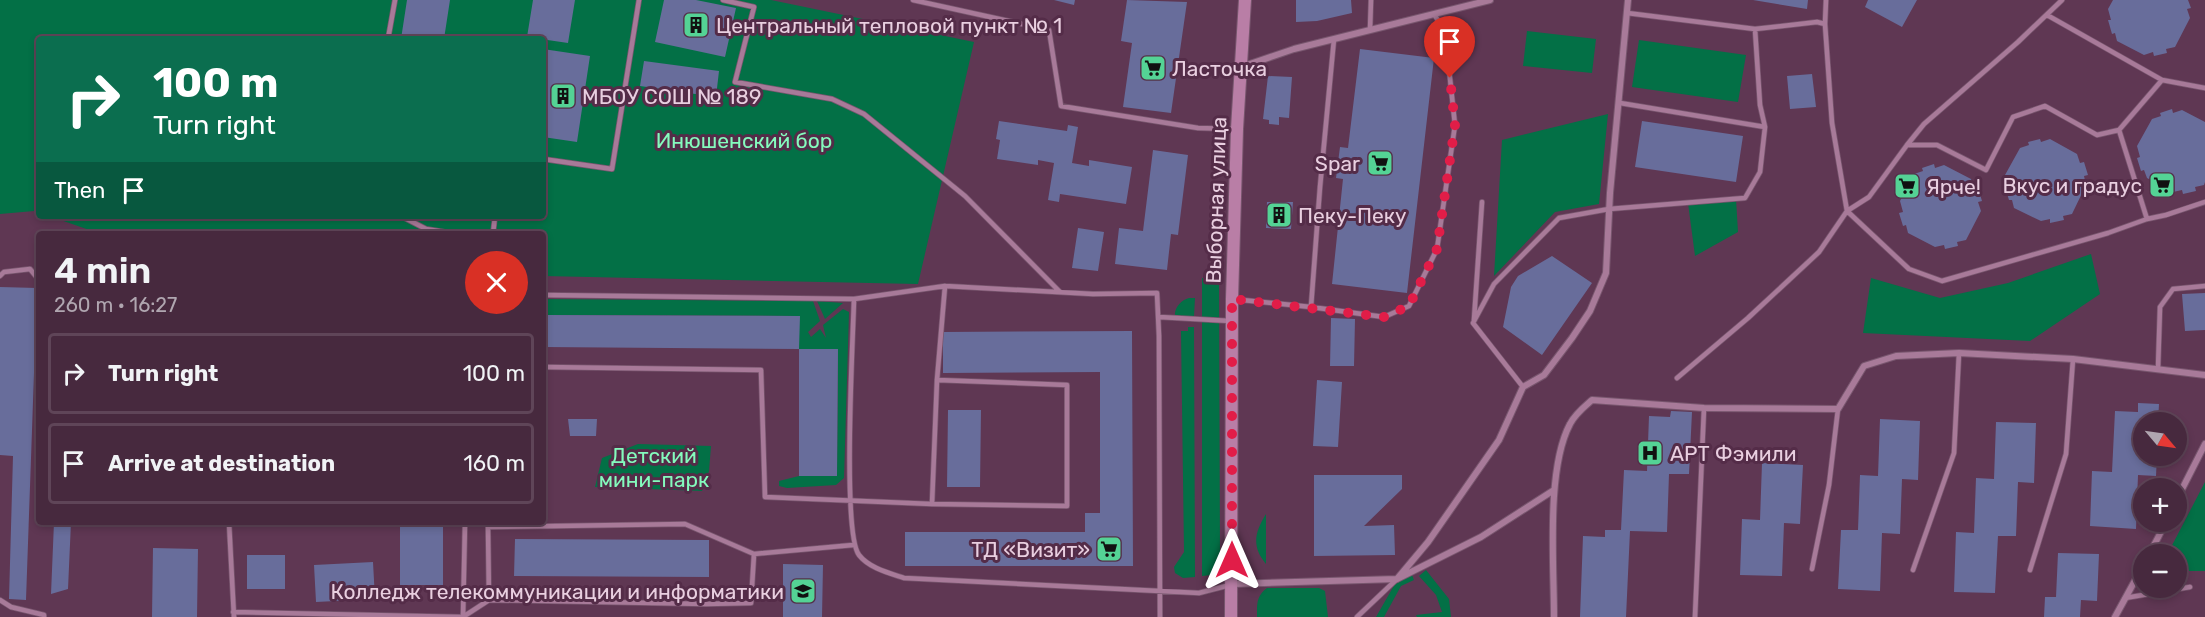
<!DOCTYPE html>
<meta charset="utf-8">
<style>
:root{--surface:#47293e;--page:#4e3145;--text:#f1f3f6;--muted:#b0a6b0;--line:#5f4558}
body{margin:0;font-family:Rubik,sans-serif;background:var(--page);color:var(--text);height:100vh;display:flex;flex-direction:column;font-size:22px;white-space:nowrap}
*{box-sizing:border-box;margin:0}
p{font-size:20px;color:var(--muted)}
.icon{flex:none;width:33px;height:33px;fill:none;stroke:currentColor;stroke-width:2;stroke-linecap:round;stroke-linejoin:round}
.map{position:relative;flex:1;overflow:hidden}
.panel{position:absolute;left:36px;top:231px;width:510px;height:294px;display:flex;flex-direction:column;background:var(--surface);border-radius:6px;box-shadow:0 3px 9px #0003,0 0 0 2px var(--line)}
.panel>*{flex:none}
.hud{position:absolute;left:36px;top:36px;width:510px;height:183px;border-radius:6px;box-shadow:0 3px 9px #0003,0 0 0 2px var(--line);background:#0b6e4f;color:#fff;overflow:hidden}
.needle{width:39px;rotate:119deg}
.controls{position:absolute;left:2133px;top:412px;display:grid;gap:12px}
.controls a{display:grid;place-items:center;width:54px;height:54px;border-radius:50%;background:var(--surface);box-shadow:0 3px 9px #0003,0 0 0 2px var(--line);font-size:30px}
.pin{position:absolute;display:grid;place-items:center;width:51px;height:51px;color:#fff;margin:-62px -26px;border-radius:50% 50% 50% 0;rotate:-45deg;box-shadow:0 0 6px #0007}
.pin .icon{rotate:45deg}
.me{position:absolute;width:66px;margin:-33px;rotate:0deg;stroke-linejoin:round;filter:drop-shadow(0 0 4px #0008)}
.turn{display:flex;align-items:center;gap:21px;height:126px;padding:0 18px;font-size:27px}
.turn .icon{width:78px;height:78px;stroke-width:2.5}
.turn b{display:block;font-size:42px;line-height:51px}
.then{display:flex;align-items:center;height:57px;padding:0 18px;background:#0003;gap:12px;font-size:22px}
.round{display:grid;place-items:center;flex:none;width:63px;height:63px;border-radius:32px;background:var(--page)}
.headline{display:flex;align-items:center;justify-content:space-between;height:102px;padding:0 18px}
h1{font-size:36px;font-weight:600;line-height:45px}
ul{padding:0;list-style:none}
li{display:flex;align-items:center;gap:18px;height:81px;margin:0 12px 9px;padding:0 6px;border:3px solid var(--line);border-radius:6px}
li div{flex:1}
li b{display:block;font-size:22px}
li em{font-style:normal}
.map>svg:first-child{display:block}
</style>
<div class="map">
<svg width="2205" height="617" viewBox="0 0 2205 617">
<rect width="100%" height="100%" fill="#5f3753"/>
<path fill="#037046" d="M0 0H771L974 42 918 284 543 276V234H101L49 216H543V39H39V213L34 211 0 214Z
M1527 31 1596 39 1592 73 1523 66Z
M1639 40 1746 55 1738 102 1632 87Z
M1608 114 1599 204 1555 212 1494 276 1502 140Z
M1736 199 1738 232 1695 256 1688 203Z
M2091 254 2100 294 2030 341 1863 333 1871 278 1940 298 2008 283Z
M1202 278H1219L1220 561 1219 569 1212 575 1202 576Z
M1189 298H1195L1194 316H1175C1174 308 1181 300 1189 298Z
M543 299 813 301 820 321 808 332 811 337 820 329 826 338 823 325 843 309 849 312 844 478 836 485 787 488 779 486V481L799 476H837L838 349H799V316L543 315Z
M817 301 843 303 825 319Z
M1188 327H1194L1195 577 1183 578 1175 573 1174 567 1184 552 1181 331H1188Z
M638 444 711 446 709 471 702 491 595 487 602 458Z
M2205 482V571H2177L2176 555H2167Z
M1266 514V564C1251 546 1255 532 1266 514Z
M1426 570 1449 599 1451 617H1417L1416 615 1442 612 1436 595 1419 576Z
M1412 575 1414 580 1401 586 1384 617H1376L1396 582Z
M1267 588H1319L1325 591 1328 617H1257C1257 605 1256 596 1267 588Z"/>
<path fill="#686d9b" d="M407 0H450L444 39H401Z
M533 0H575L568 43 527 37Z
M664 0H696L736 8 725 57 655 42Z
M1054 0H1075L1074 5Z
M1127 0 1187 2 1171 113 1123 107 1132 43 1121 41Z
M1296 0H1351L1352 13 1317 21 1296 22Z
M1753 0H1808L1807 9Z
M1868 0H1917L1902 27 1865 7Z
M2113 0H2188L2191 8 2187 9 2190 18 2175 47 2166 49 2167 53 2154 56 2153 52 2144 55 2117 41 2115 33 2112 34 2108 20H2111L2108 9Z
M543 49 590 56 577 142 543 137Z
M1360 49 1434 58 1407 293 1332 284 1343 179 1336 178 1340 147 1348 148Z
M644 61 719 71 716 97 640 86Z
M1812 74 1816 107 1790 109 1787 76Z
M1268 76 1292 77 1289 118 1279 117V125L1269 124V120L1263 119Z
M2172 109 2173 113 2182 110 2205 122V182L2204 185 2195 187 2196 191 2183 194 2182 190 2173 192 2147 178 2144 170 2141 171 2137 158 2140 157 2137 146 2152 119 2161 116 2160 113Z
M999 121 1067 131 1068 125 1078 127 1072 163 1089 166V160L1132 167 1126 204 1060 194 1059 202 1048 200 1054 163 1038 160V165L997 159 1000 140 996 139Z
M1642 121 1743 136 1736 182 1635 167Z
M2040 139 2041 142 2050 139 2077 154 2080 163 2084 162 2088 175 2084 176 2086 185 2072 214 2063 216 2064 220 2050 223V219L2041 221 2014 208 2012 200H2009L2005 187 2008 186 2005 175 2020 148 2029 145 2028 142Z
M1153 150 1188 155 1178 235 1171 234 1167 270 1115 264 1119 228 1143 231Z
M1934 164 1935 168 1944 165 1971 179 1974 189 1978 188 1982 201 1978 202 1981 211 1966 240 1957 242 1958 246 1945 249 1944 245 1935 247 1908 233 1906 225 1903 226 1899 213 1903 212 1900 201 1914 174 1923 171 1922 168Z
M1267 202H1293L1291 229 1266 228Z
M1078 228 1104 232 1098 271 1072 268Z
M1552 256 1592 283 1542 355 1503 327 1511 287 1518 276Z
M0 287 37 288 26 600 9 599 13 456 0 455Z
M2205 293V330L2185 331 2182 294Z
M543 315 800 316 799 349 543 347Z
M1331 318 1355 319 1354 366H1330Z
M1132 331 1133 566H905V532H1085V513H1100V372L943 373V332Z
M799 349H838L837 476H799Z
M1317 380 1342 382 1338 447 1313 446Z
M2138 403 2159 404 2158 423H2144V456H2157L2156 476 2138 475 2136 529 2090 526 2092 471 2112 472 2115 411 2138 412Z
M948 410H981L980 487H947Z
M1671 411 1692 412 1689 474H1669L1667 532 1630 531 1626 617H1580L1583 536 1605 537V530H1621L1624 470 1647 471 1649 416 1670 417Z
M568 419H597L596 436H570Z
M1880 419 1920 421 1918 480 1902 479 1900 534 1882 533 1880 591 1838 589 1841 530H1858L1860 475 1878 476Z
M1996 422 2036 423 2034 483 2018 482 2016 536H1998L1995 593 1954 592 1956 532 1974 533 1976 478 1994 479Z
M1762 463 1803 465 1800 524 1784 523 1782 576 1740 575 1742 519 1760 520Z
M1314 475H1402V489L1364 526 1394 525 1395 555 1314 556Z
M54 522H71L68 589 51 594Z
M400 522H443V585H400Z
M515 539 709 540V577L514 576Z
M153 548 198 549 197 617H152Z
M2058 553 2099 554 2097 601 2081 600 2080 617H2044L2045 597H2056Z
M247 555H285V589H247Z
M373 562 375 599 316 602 314 565Z
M783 564 823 565 822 617H783Z"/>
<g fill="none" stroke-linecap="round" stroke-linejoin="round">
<g stroke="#78566e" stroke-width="6">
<path id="lane" d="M723 0 754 7 735 82 832 99 864 114 965 196 1060 292
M913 0 1049 30 1061 106 1198 128 1234 129
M1826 0 1825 24 1832 123 1847 211 1909 269 1942 281 2108 233 2147 219 2166 215 2205 202
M2047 15 2162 80
M1755 29 1817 22 1825 24
M1370 30 1371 0
M388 39 395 0
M1620 103 1765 127 1760 105 1755 29 1627 13
M2119 130 2147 219
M1907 145 1924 124 2018 42 2062 0
M543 159 612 169 639 0
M401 216 426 229 457 234
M493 234 495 216
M0 276 4 272 30 269 39 280
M543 295 854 299 945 286 1093 294 1157 293 1159 336 1160 617
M854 299C853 339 842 533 859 555 869 568 889 573 904 578L1199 593 1230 585
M1232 299 1311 307 1384 317 1409 306 1437 249 1455 125 1445 32 1434 14
M1311 307 1320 187 1334 39
M1159 317 1231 321
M1474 320 1482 202
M543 367 761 370 765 497 932 504 1067 506V385L937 380
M2158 369 2160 307 2173 289 2205 286
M1677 378 1748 318 1819 252 1847 211 1869 197 1907 145H1937L1986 170 2013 117 2045 106 2097 135 2119 130 2162 80 2205 88
M1523 387 1473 323 1494 284 1559 218 1609 209 1745 198 1760 172 1765 127
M932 504 937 380 945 286
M229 522 234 617
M1812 569 1829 485 1838 409
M1913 570 1954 453 1959 353
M2030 570 2066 454 2073 359
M2125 598 2190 587
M0 600 11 607 44 615V617
M489 600 488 527 685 524 754 554
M233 612 463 617 489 600 706 604 751 603 754 554 853 545
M463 617 465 522
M1357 617 1397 579
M1695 617 1704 408"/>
</g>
<g stroke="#78566e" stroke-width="8">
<path id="street" d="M1241 67 1294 49 1490 0
M2176 501 2205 444
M2149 555 2166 522
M1397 579 1428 542 1499 440 1523 387 1544 375 1572 338 1590 311 1606 273 1610 193 1628 0
M1232 584 1397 579 1481 537 1554 490
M1554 617C1554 564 1546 469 1570 424 1575 414 1584 407 1592 400L1704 408 1838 409 1864 366 1896 356 1959 353 2073 359 2205 375
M2115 617 2144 564"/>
</g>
<g stroke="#78566e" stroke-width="14">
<path id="secondary" d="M1231 617 1232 299 1237 129 1245 0"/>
</g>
<use href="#lane" stroke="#a87a99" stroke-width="4.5"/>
<use href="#street" stroke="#a87a99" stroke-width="6"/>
<use href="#secondary" stroke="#b97ea6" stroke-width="12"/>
</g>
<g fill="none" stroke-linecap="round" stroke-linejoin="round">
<path stroke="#e11d48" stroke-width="10" stroke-dasharray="0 18" d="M1232 560V299L1384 317 1409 306 1437 249 1455 125 1450 78"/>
</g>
<defs>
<g id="building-square" transform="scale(1.35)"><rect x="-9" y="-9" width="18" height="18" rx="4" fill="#54d395" stroke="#542c48"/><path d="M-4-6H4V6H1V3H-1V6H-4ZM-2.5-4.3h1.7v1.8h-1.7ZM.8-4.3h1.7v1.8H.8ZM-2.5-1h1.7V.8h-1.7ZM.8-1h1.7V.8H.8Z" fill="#111"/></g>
<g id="supermarket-square" transform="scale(1.35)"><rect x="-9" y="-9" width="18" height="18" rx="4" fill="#54d395" stroke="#542c48"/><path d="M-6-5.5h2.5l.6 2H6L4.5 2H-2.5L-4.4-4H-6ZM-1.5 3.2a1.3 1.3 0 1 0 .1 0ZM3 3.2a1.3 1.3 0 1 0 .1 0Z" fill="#111"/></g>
<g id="hospital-square" transform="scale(1.35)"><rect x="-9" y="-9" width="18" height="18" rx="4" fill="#54d395" stroke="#542c48"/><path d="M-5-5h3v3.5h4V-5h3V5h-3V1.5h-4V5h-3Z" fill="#111"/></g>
<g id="university-square" transform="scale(1.35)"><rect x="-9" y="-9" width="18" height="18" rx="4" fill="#54d395" stroke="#542c48"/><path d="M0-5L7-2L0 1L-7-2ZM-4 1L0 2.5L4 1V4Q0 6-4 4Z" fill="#111"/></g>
</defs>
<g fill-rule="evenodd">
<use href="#building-square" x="696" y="25"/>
<use href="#supermarket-square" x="1153" y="68"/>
<use href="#building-square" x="563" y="96"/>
<use href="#supermarket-square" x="1380" y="163"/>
<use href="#supermarket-square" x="2162" y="185"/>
<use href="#supermarket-square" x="1907" y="186"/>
<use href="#building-square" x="1279" y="215"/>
<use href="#hospital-square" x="1650" y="453"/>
<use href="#supermarket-square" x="1109" y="549"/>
<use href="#university-square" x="803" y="591"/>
</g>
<g text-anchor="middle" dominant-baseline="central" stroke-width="6" stroke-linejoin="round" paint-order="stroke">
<g font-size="21" fill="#e9cfe0" stroke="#542c48" text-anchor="start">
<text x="716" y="25">Центральный тепловой пункт № 1</text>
<text x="1172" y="68">Ласточка</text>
<text x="582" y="96">МБОУ СОШ № 189</text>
<text x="1360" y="163" text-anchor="end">Spar</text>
<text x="2142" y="185" text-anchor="end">Вкус и градус</text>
<text x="1926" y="186">Ярче!</text>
<text x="1298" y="215">Пеку-Пеку</text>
<text x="1670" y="453">АРТ Фэмили</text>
<text x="1090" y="549" text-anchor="end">ТД «Визит»</text>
<text x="784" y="591" text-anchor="end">Колледж телекоммуникации и информатики</text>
</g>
<g font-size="21" fill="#84fbbd" stroke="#542c48">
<text x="744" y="140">Инюшенский бор</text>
<text x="654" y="455">Детский<tspan x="654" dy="24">мини-парк</tspan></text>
</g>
<g font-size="21" fill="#e9cfe0" stroke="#542c48">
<text transform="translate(1216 200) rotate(-88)">Выборная улица</text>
</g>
</g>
</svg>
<div class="controls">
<a><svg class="needle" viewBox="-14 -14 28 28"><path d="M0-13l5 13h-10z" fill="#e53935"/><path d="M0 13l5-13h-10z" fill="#b0a6b0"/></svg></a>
<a>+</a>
<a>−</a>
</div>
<div class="pin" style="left:1450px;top:78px;background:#d93025"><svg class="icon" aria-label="arrive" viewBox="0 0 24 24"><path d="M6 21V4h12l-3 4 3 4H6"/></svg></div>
<svg class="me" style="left:1232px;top:560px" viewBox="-20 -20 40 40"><path d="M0-17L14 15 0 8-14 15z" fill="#e11d48" stroke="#fff" stroke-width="4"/></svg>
<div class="hud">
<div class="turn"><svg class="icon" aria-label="right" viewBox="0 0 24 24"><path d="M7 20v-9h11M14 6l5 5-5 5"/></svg><div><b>100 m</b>Turn right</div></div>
<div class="then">Then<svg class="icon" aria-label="arrive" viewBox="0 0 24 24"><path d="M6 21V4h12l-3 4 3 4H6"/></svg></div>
</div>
<section class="panel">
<div class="headline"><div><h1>4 min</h1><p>260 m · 16:27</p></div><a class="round" style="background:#d93025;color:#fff"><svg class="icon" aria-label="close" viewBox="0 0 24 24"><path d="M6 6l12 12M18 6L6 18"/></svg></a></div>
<ul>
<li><svg class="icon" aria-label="right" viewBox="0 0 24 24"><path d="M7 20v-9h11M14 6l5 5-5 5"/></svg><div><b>Turn right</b></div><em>100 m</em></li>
<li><svg class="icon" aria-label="arrive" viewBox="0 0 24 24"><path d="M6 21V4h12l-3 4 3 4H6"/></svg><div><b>Arrive at destination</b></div><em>160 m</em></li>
</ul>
</section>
</div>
